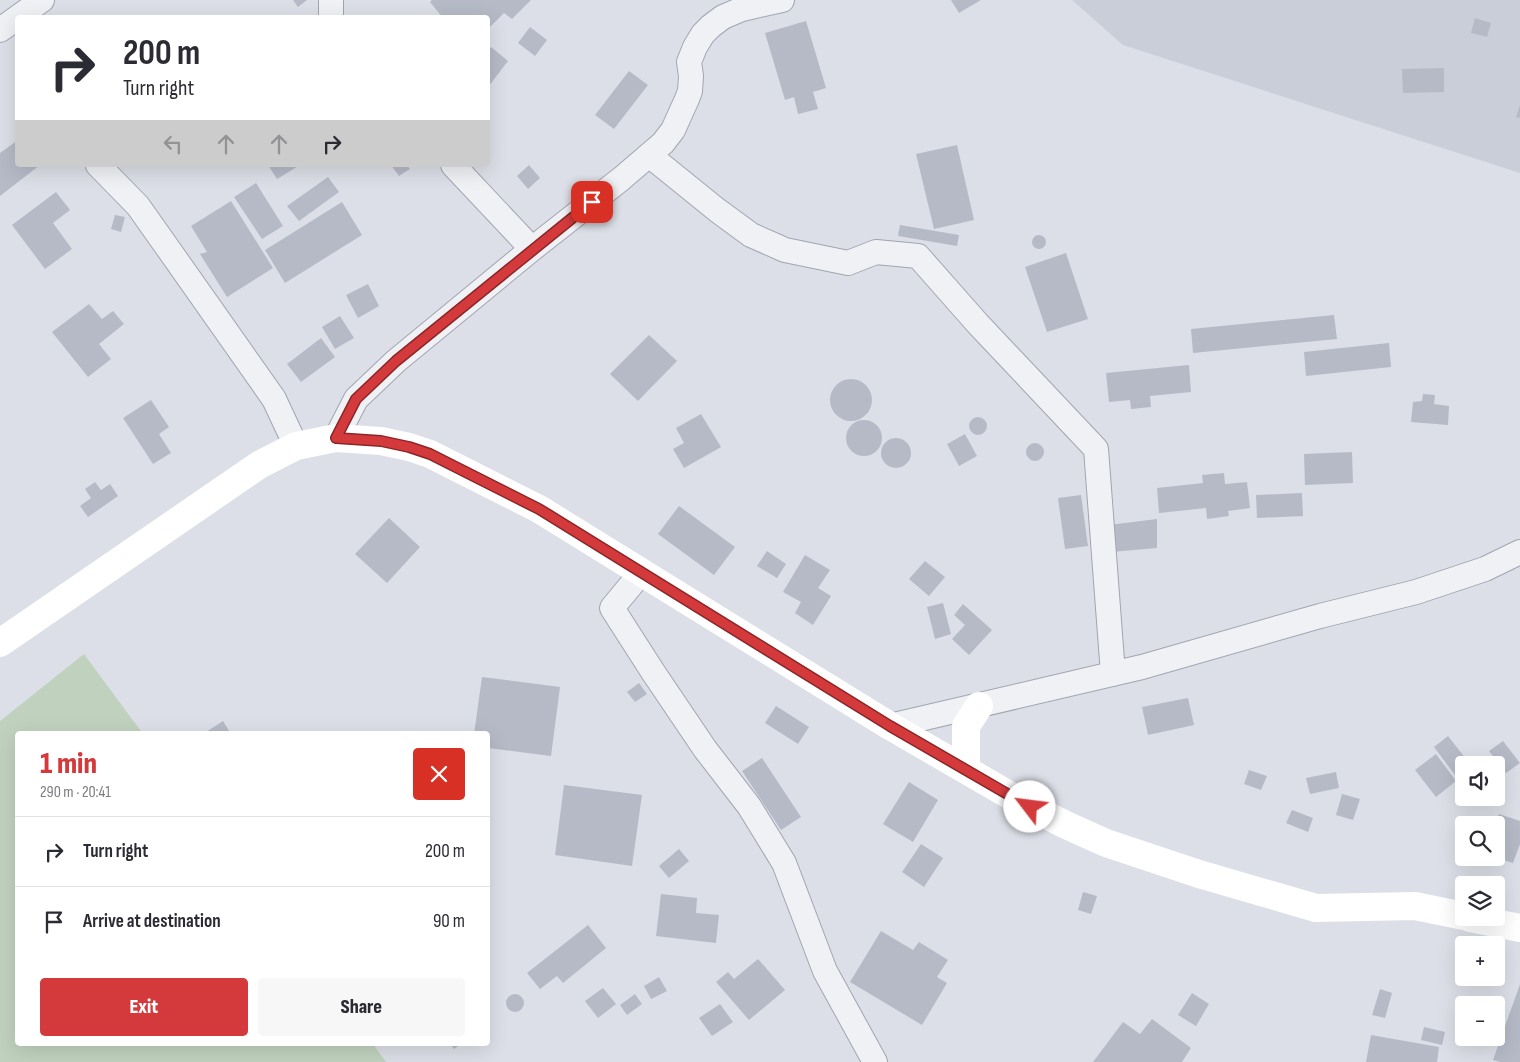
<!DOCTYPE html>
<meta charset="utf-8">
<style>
:root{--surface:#fff;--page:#f7f7f7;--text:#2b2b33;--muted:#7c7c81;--line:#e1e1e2;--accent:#d43a3c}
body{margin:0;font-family:"Sofia Sans Condensed",sans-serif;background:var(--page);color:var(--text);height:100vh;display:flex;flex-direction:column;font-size:19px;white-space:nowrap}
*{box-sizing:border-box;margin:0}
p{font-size:16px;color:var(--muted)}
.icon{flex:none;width:28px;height:28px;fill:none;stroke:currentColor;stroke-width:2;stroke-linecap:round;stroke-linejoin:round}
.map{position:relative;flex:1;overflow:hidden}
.details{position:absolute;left:15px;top:731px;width:475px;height:315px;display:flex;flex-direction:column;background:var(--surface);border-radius:5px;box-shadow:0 5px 20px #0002}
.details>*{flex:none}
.top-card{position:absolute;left:15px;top:15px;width:475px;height:152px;border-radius:5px;box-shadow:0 5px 20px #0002;background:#fff;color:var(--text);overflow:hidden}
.buttons{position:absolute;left:1455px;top:756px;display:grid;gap:10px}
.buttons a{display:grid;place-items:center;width:50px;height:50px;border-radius:5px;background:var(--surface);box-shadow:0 5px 20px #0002;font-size:25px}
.pin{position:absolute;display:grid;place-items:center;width:42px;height:42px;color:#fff;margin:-21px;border-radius:10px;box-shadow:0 2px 8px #0006}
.me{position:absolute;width:55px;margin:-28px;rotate:300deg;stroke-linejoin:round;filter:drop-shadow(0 0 4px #0008)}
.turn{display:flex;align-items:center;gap:18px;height:105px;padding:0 25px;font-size:22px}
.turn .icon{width:65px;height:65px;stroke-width:2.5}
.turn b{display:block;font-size:35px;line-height:42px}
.lanes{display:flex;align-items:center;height:48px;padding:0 25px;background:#0003;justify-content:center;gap:25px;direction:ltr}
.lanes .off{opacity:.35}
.round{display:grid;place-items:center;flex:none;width:52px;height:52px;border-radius:5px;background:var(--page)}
.headline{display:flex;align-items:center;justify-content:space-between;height:85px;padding:0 25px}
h1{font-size:30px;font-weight:800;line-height:38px;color:var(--accent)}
.action{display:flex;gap:10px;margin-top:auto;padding:10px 25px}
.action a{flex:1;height:58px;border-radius:5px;background:var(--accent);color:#fff;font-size:20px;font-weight:800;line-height:58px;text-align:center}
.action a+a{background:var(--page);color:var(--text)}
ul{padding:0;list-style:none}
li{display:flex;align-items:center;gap:15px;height:70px;padding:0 25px;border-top:1px solid var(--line)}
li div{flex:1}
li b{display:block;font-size:19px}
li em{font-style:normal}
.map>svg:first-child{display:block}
</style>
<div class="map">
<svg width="1520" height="1062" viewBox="0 0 1520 1062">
<rect width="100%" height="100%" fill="#dcdfe7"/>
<path fill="#caced9" d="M1072 0H1520V173L1123 45Z"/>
<path fill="#c0d2bd" d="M84 654 143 734H18V1044H373L386 1062H0V721Z"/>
<path fill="#b6bac7" d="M293 0H307L298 7Z
M432 0H531L512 19 504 13 488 29V18H443L430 2Z
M951 0H981L959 13Z
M1475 18 1491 23 1487 37 1471 33Z
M806 21 826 88 813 92 818 109 798 114 794 97 785 100 765 33Z
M530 27 547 40 535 56 518 43Z
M491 47 508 61 488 87V51Z
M1444 68V92L1403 93 1402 69Z
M629 71 648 85 614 129 595 115Z
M1520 105V118L1516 117Z
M18 140V165H40L0 196V153Z
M957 145 974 220 934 229 916 154Z
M268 165H300L277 179Z
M391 165H407L410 169 399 176Z
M529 165 540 178 528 189 517 176Z
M328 177 339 192 299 221 287 206Z
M256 183 283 226 262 239 234 197Z
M56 192 70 210 53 223 72 249 45 269 12 225Z
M231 201 273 268 227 297 200 254 207 252 191 226Z
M342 202 362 235 285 283 265 250Z
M115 215 125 217 121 232 111 229Z
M900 225 959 235 957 246 898 236Z
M1032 242a7 7 0 1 1 14 0a7 7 0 1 1-14 0Z
M1066 253 1088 319 1047 332 1025 267Z
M368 284 379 306 358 318 346 295Z
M89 304 102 319 113 311 124 324 99 344 111 359 88 377 52 332Z
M1334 315 1337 339 1193 353 1191 329Z
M340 316 354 338 335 349 322 327Z
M649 335 677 361 638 401 610 374Z
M321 338 335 357 301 382 287 364Z
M1389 343 1391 367 1306 376 1304 352Z
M1189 365 1191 392 1150 396 1151 407 1131 409 1130 400 1109 402 1106 373Z
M830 400a21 21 0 1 1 42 0a21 21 0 1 1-42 0Z
M1423 394 1435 395 1434 404 1449 406 1448 425 1411 422 1413 402 1422 401Z
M151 400 169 427 159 434 171 453 153 464 123 418Z
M701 414 721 447 684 468 673 449 684 443 676 428Z
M969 426a9 9 0 1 1 18 0a9 9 0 1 1-18 0Z
M846 438a18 18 0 1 1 36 0a18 18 0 1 1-36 0Z
M965 434 977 456 959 466 947 444Z
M881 453a15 15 0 1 1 30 0a15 15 0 1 1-30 0Z
M1026 452a9 9 0 1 1 18 0a9 9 0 1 1-18 0Z
M1352 452 1353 483 1305 485 1304 454Z
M1224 473 1225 484 1247 482 1250 508 1228 511 1229 516 1207 519 1206 508 1159 513 1157 488 1203 483 1202 475Z
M95 482 101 490 110 484 118 496 88 517 80 506 91 498 85 489Z
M1302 493 1303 516 1257 518 1256 495Z
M1081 495 1088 546 1065 549 1058 498Z
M679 506 735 547 714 575 658 534Z
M389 518 420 547 387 583 355 554Z
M1157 519V548L1111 552 1109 525Z
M767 551 786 564 777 578 757 566Z
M805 555 830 570 818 588 831 596 813 625 795 613 801 602 783 592Z
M925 561 945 577 929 596 909 579Z
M943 603 951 634 935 639 927 607Z
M963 604 992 630 969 655 952 639 965 625 954 615Z
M482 677 560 687 551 756 488 748V734H474Z
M639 683 647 694 635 702 627 692Z
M1188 698 1194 725 1148 735 1142 707Z
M776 706 809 727 798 744 765 723Z
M223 721 231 734H203Z
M1448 736 1470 764 1464 765V769L1455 775 1434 747Z
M1503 741 1520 763 1506 773 1489 751Z
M1436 754 1456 781 1436 797 1415 770Z
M762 758 801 817 781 830 742 771Z
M1249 770 1267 776 1261 790 1244 784Z
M1336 772 1339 788 1310 794 1306 778Z
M909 782 938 800 913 842 883 824Z
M564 785 642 795 632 866 555 855Z
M1342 794 1360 799 1353 820 1336 815Z
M1292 810 1313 818 1308 832 1286 823Z
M1499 814 1520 821V844L1513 863 1496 858 1495 825Z
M921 844 943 858 924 887 902 872Z
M679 849 689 861 669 878 659 866Z
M1083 892 1097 896 1091 914 1078 910Z
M661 894 697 898 696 913 719 915 716 943 656 936Z
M588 925 606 948 563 983 557 976 540 989 527 973Z
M881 931 913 950 919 942 948 960 937 977 947 983 922 1025 850 982Z
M758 959 785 990 749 1020 716 982 728 972 734 979Z
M659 977 667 991 651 999 644 986Z
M1520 984V1062H1500L1493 1060Z
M603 988 616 1004 598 1018 585 1001Z
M1380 989 1392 993 1385 1018 1372 1015Z
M1192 993 1209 1004 1196 1026 1178 1015Z
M635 994 642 1004 627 1015 620 1005Z
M506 1003a9 9 0 1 1 18 0a9 9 0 1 1-18 0Z
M720 1004 733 1022 712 1036 699 1018Z
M1152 1019 1191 1048 1182 1062H1093L1123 1022 1140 1034Z
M1424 1027 1445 1032 1442 1045 1421 1040Z
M1371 1035 1439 1047 1437 1062H1366Z
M450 1044H461L454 1049Z"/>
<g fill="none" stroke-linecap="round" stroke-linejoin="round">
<g stroke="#a1a5b1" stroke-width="26">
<path id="street" d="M331 18V0
M0 30 42 0
M649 155 717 210 751 235 785 250 848 263 876 252 918 256 978 324 1096 449 1113 674
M98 165 138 206 167 247 274 399 296 446
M453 165 532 249
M336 438 356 399 396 361 532 249 621 179 663 143 673 130 687 99 690 91 691 76 689 62 695 47 703 34 711 26 723 17 742 9 782 0
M641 573 612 608 653 672 705 749 749 806 784 863 825 971 875 1062
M890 726 1142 667 1320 616 1416 592 1485 569 1520 552"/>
</g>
<use href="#street" stroke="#eff1f5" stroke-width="24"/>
<path stroke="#fff" stroke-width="28" d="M0 643 259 465 296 446 336 438 381 441 409 447 430 454 539 509 890 726 1030 807 1066 825 1106 843 1199 874 1316 908 1415 906 1464 916
M966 770V726L979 706
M1470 918 1520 928"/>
</g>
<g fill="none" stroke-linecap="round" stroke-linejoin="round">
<g stroke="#8a2627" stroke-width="12">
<path id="route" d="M592 202 396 361 356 399 336 438 381 441 409 447 430 454 539 509 890 726 1030 807"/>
</g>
<use href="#route" stroke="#d43a3c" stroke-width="9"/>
</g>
</svg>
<div class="buttons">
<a><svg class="icon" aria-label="sound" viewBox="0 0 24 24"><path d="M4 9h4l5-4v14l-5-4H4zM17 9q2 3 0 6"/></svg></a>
<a><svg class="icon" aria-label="search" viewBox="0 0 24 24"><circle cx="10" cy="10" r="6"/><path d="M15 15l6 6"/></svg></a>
<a><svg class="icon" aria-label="layers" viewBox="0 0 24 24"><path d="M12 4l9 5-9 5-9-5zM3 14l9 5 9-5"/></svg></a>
<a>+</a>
<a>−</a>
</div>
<div class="pin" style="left:592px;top:202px;background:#d93025"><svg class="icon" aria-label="arrive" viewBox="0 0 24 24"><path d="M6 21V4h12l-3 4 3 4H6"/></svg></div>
<svg class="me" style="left:1030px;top:807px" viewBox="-20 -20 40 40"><circle r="19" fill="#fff"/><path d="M0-13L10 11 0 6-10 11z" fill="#d43a3c"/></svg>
<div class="top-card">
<div class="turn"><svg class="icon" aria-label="right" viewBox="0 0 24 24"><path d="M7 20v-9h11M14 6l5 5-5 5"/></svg><div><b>200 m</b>Turn right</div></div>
<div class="lanes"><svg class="icon off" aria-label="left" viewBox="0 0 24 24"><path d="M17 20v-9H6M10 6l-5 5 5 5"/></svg><svg class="icon off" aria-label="ahead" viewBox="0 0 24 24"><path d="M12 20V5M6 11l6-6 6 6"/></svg><svg class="icon off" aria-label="ahead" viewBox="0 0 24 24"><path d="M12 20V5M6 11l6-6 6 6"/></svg><svg class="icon" aria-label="right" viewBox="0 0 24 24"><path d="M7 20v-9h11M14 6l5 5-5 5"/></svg></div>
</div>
<section class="details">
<div class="headline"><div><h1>1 min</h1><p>290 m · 20:41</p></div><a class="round" style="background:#d93025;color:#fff"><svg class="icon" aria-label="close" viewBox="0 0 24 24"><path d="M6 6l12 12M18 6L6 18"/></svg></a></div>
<ul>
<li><svg class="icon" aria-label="right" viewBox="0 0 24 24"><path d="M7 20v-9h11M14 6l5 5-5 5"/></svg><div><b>Turn right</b></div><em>200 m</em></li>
<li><svg class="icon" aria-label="arrive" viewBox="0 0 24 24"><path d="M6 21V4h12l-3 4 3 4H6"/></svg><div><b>Arrive at destination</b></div><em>90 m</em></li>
</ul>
<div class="action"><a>Exit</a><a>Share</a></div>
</section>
</div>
